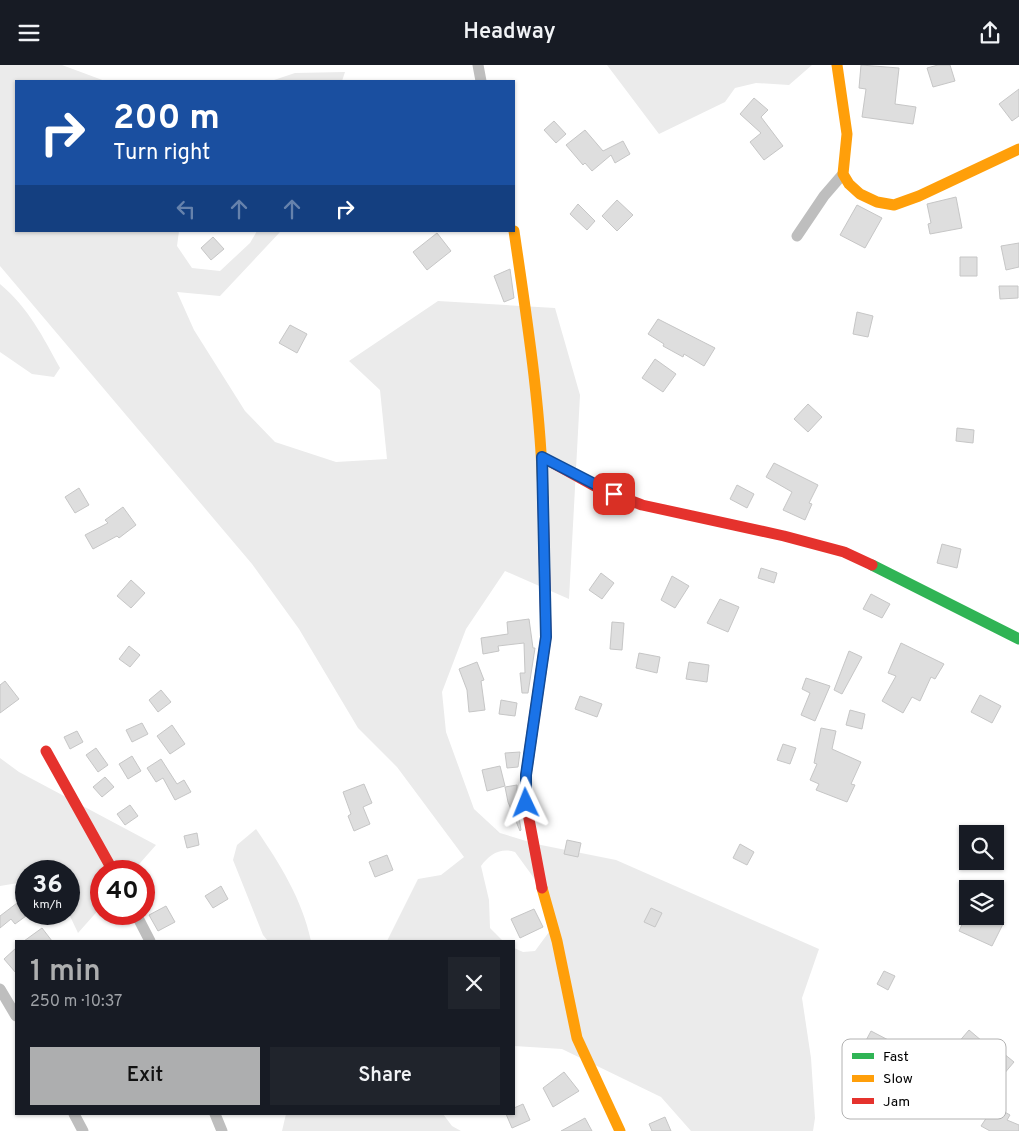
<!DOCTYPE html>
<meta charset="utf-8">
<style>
:root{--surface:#171b24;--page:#20242c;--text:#f1f3f6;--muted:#9ea1a6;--accent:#adaeaf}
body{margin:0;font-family:Overpass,sans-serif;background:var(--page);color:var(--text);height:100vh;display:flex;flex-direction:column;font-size:19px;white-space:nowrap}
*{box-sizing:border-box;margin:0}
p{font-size:16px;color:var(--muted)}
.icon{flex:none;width:28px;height:28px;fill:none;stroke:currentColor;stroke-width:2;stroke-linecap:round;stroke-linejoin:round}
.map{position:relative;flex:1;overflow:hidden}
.drawer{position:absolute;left:15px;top:875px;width:500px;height:175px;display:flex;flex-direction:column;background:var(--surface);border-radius:0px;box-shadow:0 1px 4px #0004}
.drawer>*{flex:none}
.top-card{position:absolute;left:15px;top:15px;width:500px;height:152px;border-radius:0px;box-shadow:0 1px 4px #0004;background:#1a4fa0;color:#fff;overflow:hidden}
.controls{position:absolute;left:959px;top:760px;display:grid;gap:10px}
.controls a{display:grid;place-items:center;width:45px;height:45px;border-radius:0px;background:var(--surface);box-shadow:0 1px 4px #0004;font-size:25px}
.speed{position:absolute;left:15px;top:795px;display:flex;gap:10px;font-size:25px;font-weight:700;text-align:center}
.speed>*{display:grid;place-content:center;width:65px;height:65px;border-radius:50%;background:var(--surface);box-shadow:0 1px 4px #0004;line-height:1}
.speed small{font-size:12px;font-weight:400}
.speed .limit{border:8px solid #d22;background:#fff;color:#111}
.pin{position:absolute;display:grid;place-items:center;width:42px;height:42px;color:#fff;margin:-21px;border-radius:10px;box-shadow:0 2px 8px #0006}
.me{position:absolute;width:55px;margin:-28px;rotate:358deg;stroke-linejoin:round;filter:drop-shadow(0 0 4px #0008)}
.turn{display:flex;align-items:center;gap:18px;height:105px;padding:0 15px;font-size:22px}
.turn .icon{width:65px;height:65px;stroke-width:2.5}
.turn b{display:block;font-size:35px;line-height:42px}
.lanes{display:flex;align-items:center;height:48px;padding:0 15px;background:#0003;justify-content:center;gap:25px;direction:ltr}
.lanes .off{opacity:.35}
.round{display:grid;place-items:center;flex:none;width:52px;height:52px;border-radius:0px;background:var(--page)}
.summary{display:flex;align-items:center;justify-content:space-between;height:85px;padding:0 15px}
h1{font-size:30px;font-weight:600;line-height:38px;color:var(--accent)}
.cta{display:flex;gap:10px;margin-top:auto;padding:10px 15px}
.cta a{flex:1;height:58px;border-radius:0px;background:var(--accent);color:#111;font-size:20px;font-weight:600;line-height:58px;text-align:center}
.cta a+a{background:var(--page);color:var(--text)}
header{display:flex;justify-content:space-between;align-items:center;height:65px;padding:0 15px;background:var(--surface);font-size:22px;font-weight:600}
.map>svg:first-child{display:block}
</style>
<header><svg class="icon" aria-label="menu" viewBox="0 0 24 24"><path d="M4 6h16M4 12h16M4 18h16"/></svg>Headway<svg class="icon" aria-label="share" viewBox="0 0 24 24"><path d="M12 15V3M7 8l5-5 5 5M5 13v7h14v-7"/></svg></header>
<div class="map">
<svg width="1019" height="1066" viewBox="0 0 1019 1066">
<rect width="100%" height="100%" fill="#fff"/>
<path fill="#ebebeb" d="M0 0H62L105 16H16V166H179L177 181 192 203 220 206 250 178 257 166H281L220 231 177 227 194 265 245 346 275 377 336 397 387 394 380 325 349 296 438 236 555 243 580 330 569 534 505 506 466 564 442 627 446 667 474 744 500 768 536 779 616 795 819 884 802 933 811 993 815 1053 813 1066H691L661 1032 562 984 514 981V883L523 887 535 886 549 867 547 831 515 787C500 782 489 790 481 801L489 835 490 863 503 876H387L418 814 441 810 464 792 397 702 358 663 299 564 252 499 0 201Z
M607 0H812L789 20 756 18 735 23 725 37 659 69Z
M345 7 342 16H271L295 8Z
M0 219C28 242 43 272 60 303L54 312 32 309 0 287Z
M0 693 19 707 156 780 133 806H101V842L78 868 69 849V806H26V822L18 818 0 821Z
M256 764C280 799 302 834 311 876H268L263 870 233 795 237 780Z
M286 1049H443L452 1061 461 1066H282Z"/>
<path fill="#dedede" stroke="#c6c6c6" d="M861 0 899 3 895 39 916 42 913 59 862 52 866 24 859 23Z
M938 0H950L955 16 933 22 927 3Z
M1019 24V51L1012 56 999 39Z
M754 33 768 45 761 52 783 81 764 95 750 77 761 68 740 49Z
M554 56 566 69 556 78 544 65Z
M585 65 603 86 623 76 630 89 615 98 611 90 592 106 585 98 583 100 566 80Z
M956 132 962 163 930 169 928 159 931 158 927 139Z
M617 135 633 150 617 166 602 151Z
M578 139 595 156 587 165 570 149Z
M857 140 882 153 865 183 840 170Z
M437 168 451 186 427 205 413 187Z
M213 172 224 184 211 195 201 183Z
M1019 178V202L1006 205 1001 181Z
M960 192H977V211H960Z
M510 204 514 233 504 237 494 211Z
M999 221H1018V233L1000 234Z
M857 247 873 251 868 272 853 269Z
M658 254 715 283 704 301 684 289 683 292 663 281 664 279 648 269Z
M290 260 307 269 297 288 279 278Z
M655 294 676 309 663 327 642 313Z
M808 339 822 352 808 367 794 354Z
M957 363 974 365 973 378 956 376Z
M774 398 818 420 809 438 812 439 805 455 783 445 792 427 766 412Z
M737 420 754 429 747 443 730 434Z
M79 423 89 440 75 448 65 432Z
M123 442 136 460 119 473 117 471 93 484 85 470 108 458 105 455Z
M942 479 961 484 957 503 937 498Z
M761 503 777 508 774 518 758 513Z
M601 508 614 518 602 534 589 525Z
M672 511 689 521 675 543 661 535Z
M131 515 145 528 131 543 117 531Z
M871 529 890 539 882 553 863 544Z
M720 534 739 542 728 567 707 558Z
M529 554 533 583H535L528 628H522L520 608H525L524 578 498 581 499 586 483 589 481 573 508 569 507 557Z
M612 557 624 558 622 585 610 584Z
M901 578 944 599 935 614 931 612 920 636 912 632 903 648 882 636 896 611 888 608Z
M129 581 140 590 130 602 119 594Z
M849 586 862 592 842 629 834 625Z
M639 588 660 592 657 608 636 603Z
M477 597 484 615 481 616 485 645 469 647 467 625 459 604Z
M689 597 709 600 707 617 686 614Z
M806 613 830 621 815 656 801 650 810 628 802 624Z
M5 616 19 634 0 648V620Z
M161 625 171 637 158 647 149 635Z
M980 630 1001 641 992 658 971 647Z
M580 631 602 639 597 652 575 644Z
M501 635 517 638 515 651 499 649Z
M850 645 865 649 862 664 846 660Z
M142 658 148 669 132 677 126 665Z
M172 660 185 679 170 689 157 671Z
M821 663 836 666 832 684 861 697 851 719 855 720 847 737 816 725 819 719 810 715 817 699 814 698Z
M77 666 83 677 70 684 64 672Z
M783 679 796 683 790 699 777 695Z
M96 683 108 700 98 707 86 690Z
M520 687 518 702 507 703 505 688Z
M132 691 141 706 128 714 119 699Z
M161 694 177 719 184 715 191 727 175 735 163 713 156 717 147 703Z
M500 701 505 721 487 726 482 705Z
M105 712 114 722 102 732 93 722Z
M364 719 372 738 363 742 370 759 354 766 348 751 351 749 343 727Z
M517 720V739L521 765 520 766 508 737 505 722Z
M130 740 138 751 125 760 117 749Z
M197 768 199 780 187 783 184 771Z
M567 775 581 778 578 792 564 789Z
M740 779 754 787 747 800 733 793Z
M387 790 393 805 375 812 369 797Z
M221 821 228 834 213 843 205 831Z
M21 835 26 842V851L15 859 11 854 0 863V851Z
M166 841 175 857 158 866 149 850Z
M651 843 662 848 655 862 644 857Z
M534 844 543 862 520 873 511 854Z
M966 851H992L1004 857 992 881 959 866Z
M42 863 52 876H24Z
M16 883V908L4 894Z
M884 906 895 911 888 925 877 919Z
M969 965 982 976 970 990 957 979Z
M871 966 896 979 888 996 862 983Z
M1003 988 1014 997 1003 1010 992 1002Z
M564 1007 579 1026 553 1042 543 1023Z
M977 1025 991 1034 989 1038 1010 1050 1007 1055 1019 1060V1066H990L981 1061 987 1052 968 1040Z
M523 1039 530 1055 512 1063 506 1049H514V1043Z
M665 1052 671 1066H652L649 1059Z
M585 1053 592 1066H561Z"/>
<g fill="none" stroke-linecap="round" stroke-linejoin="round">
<path stroke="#bebebe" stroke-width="11" d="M478 0 481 16
M797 171 824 131 843 109
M136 849 150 876
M0 924 16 951
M74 1049 83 1066
M215 1049 222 1066"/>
<path stroke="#30b455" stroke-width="11" d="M872 500 1019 574"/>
<path stroke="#ff9f0a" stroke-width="11" d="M837 0 847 69 843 109 849 119 860 129 877 137 894 140 919 131 1019 84
M514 166C527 255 541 343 543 433
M542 823 557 876 577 973 620 1066"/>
<path stroke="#e5322d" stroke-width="11" d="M542 392 600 424 642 440 784 471 844 487 872 500
M46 686 113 806
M542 823 526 738V710L546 572 543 433"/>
</g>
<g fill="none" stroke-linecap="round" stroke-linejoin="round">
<g stroke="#114b97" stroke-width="12">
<path id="route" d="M526 738V710L546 572 542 392 614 429"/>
</g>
<use href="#route" stroke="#1a73e8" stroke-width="9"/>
</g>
<rect x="842" y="974" width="164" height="80" rx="8" fill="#fff" stroke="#b2b2b2" stroke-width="1"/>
<rect x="852" y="988" width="22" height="6" fill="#30b455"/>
<rect x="852" y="1010" width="22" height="7" fill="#ff9f0a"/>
<rect x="852" y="1033" width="22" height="6" fill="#e5322d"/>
<g font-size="14" fill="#000">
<text x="883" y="996">Fast</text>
<text x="883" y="1018">Slow</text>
<text x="883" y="1041">Jam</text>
</g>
</svg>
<div class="controls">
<a><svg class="icon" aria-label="search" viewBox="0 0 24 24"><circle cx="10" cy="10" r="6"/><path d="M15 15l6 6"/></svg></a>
<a><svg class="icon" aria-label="layers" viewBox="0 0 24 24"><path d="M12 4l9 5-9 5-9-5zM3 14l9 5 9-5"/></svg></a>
</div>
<div class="speed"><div>36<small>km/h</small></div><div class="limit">40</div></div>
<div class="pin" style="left:614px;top:429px;background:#d93025"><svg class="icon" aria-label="arrive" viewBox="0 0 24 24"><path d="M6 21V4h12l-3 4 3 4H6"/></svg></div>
<svg class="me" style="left:526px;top:738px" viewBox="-20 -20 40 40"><path d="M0-17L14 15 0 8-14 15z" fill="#1a73e8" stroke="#fff" stroke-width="4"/></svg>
<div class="top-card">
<div class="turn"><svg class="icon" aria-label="right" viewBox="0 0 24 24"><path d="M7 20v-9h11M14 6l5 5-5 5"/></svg><div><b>200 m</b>Turn right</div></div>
<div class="lanes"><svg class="icon off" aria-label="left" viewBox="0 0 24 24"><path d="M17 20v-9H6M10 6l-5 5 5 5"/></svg><svg class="icon off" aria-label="ahead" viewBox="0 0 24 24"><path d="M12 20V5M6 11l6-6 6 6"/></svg><svg class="icon off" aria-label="ahead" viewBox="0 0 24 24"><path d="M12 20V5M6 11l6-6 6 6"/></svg><svg class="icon" aria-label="right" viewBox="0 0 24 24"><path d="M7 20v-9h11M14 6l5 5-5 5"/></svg></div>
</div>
<section class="drawer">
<div class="summary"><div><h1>1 min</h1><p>250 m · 10:37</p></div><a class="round"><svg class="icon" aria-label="close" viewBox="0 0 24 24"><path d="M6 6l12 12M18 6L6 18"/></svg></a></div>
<div class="cta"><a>Exit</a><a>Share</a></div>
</section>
</div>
